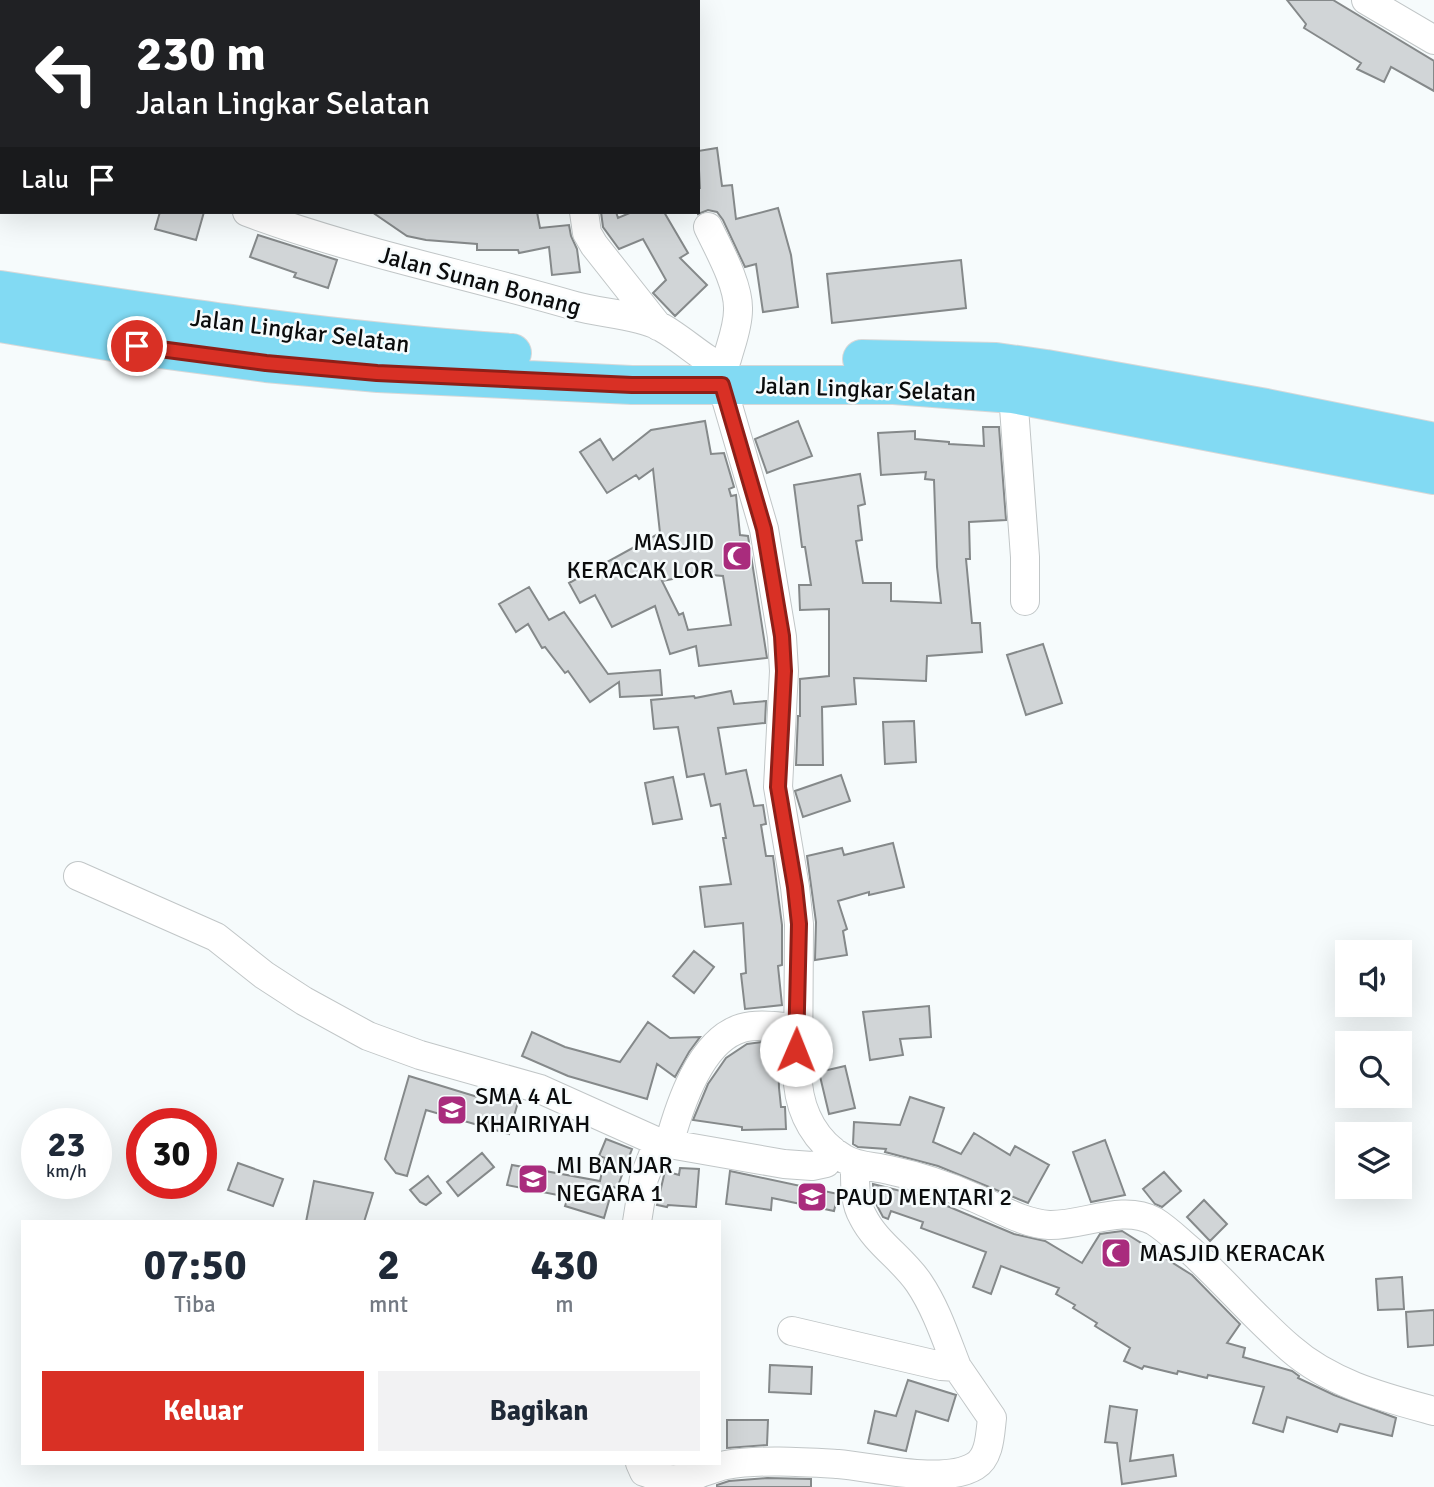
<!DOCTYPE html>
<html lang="id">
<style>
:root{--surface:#fff;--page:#f2f2f3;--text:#1f2937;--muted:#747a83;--accent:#d93025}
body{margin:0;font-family:Signika,sans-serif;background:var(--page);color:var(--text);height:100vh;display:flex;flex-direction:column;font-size:26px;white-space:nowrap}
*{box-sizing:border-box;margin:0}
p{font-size:23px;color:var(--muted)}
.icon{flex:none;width:38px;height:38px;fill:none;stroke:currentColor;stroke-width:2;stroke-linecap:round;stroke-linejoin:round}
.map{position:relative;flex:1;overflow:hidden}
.side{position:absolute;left:21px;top:1220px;width:700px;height:245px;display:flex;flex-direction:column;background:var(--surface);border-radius:0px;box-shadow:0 7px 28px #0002}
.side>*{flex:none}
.hud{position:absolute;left:0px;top:0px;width:700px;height:214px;box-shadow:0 7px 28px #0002;background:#202124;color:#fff;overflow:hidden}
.fabs{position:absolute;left:1335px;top:940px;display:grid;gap:14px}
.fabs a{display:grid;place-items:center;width:77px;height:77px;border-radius:0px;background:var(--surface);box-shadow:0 7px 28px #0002;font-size:35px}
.speed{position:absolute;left:21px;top:1108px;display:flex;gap:14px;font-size:35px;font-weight:700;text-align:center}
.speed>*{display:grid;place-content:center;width:91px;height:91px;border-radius:50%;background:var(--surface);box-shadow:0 7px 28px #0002;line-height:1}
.speed small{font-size:18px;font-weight:400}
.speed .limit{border:10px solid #d22;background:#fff;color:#111}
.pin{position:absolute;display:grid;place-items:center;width:60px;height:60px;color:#fff;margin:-30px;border:4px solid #fff;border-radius:50%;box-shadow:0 2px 7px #0007}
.me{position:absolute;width:77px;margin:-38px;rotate:1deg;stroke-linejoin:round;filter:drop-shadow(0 0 5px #0008)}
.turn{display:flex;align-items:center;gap:24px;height:147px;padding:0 21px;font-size:32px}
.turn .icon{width:91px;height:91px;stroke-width:2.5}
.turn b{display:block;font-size:49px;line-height:60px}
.then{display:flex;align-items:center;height:66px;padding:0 21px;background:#0003;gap:14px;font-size:26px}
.eta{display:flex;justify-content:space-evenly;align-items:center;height:119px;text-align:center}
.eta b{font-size:42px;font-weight:700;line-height:49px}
.primary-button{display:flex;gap:14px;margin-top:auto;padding:14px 21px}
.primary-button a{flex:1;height:80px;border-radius:0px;background:var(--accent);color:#fff;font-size:28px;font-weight:700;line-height:80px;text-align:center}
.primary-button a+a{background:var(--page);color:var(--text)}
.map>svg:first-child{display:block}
</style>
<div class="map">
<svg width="1434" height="1487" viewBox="0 0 1434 1487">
<rect width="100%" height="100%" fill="#f6fbfc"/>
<path fill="#d1d5d7" stroke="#85898a" stroke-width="2" fill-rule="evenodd" d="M1287 0H1333L1434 61V91L1391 67 1384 82 1357 69 1361 63 1304 28 1306 24Z
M717 148 722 186 732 185 736 219 778 208 791 255 798 307 763 312 756 264 745 267 723 220 717 212 708 210 698 214V188H700L698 151Z
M160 212H204L196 240 155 229Z
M372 212H537L540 228 569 225 571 236 577 249 580 272 552 275 549 247 519 253 518 250H477V244L426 240 407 236Z
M601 212H616L618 218 632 212H664L688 253 680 258 707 285 675 316 653 293 666 280 643 239 619 249 603 227Z
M258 235 337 260 328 288 294 277 296 273 250 257Z
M961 260 966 308 832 323 827 274Z
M705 421 711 454 724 453 734 487 729 489 731 496 736 495 740 535 748 536 767 658 699 666 696 646 670 654 655 606 612 627 595 595 580 603 569 583 660 533 653 469 639 479 636 475 607 493 580 452 600 439 613 460 651 430ZM699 574 723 576 731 625 688 630 683 613 679 615 662 581Z
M798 421 812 456 767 473 755 439Z
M983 427H999L1006 520 969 522 970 559H966L972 623H980L982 652 927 656 926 681 854 678 856 704 822 707 823 765H796L798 716H800V679L829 676V609L800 610 799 585H811L805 547H802L794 485 860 474 865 504 858 506 862 540 856 541 863 583H891V601L941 603 937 567 934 480 925 479 926 472 881 475 878 433 915 431V439L949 442V444L984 446Z
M529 587 549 620 564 612 608 674 660 670 662 695 620 697 619 682 590 702 568 671 565 673 545 647 542 648 528 624 516 632 499 604Z
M1043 644 1062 703 1026 715 1007 655Z
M731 691 734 704 766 701 765 723 718 728 726 774 746 770 754 806 763 805 766 824 761 825 766 856H773L782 925V965L778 966 782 1005 745 1009 741 974 746 973 743 923 705 927 700 887 731 884 723 838H726L720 804 711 806 704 774 687 777 678 727 654 729 651 700 694 696 695 698Z
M914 721 916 762 885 764 883 722Z
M841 775 850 801 803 817 795 791Z
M673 777 682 819 653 824 645 783Z
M893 843 904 887 869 895V892L838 901 847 929 843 931 847 955 815 960 816 922 807 856 842 848 844 855Z
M694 951 714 967 694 993 673 976Z
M929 1006 931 1037 900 1039 903 1055 870 1060 863 1012Z
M648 1022 670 1038 700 1037 689 1052 675 1077 657 1064 647 1099 568 1076 522 1056 532 1032 565 1047 620 1062Z
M762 1042 782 1043V1053L778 1054 779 1088 781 1107H785L786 1129 742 1130V1127L693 1120 708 1084 726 1058 747 1044Z
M845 1066 855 1108 829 1114 819 1072Z
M409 1076 494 1102 496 1096 518 1102 509 1134 426 1110 407 1176 396 1173 385 1159Z
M910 1097 944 1108 933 1142 961 1154 974 1133 1010 1155 1015 1146 1049 1165 1028 1203 938 1166 885 1152 886 1149 858 1147 853 1144 854 1122 900 1125Z
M606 1139 632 1149 617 1188 613 1187 604 1218 565 1206 568 1197 507 1185 512 1165 600 1181 605 1158 599 1156Z
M1105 1140 1125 1195 1091 1202 1073 1152Z
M482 1153 494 1167 458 1196 447 1182Z
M238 1163 283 1179 273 1206 228 1190Z
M680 1168 699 1169 696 1207 668 1205 667 1207 657 1205 665 1171 679 1175Z
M730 1171 838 1194 834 1211 772 1198 771 1210 726 1204Z
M1164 1172 1181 1191 1162 1207 1155 1204 1143 1189Z
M428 1176 441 1193 426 1205 420 1202 410 1190Z
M314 1181 373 1193 364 1222H306Z
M873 1184 928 1198 1014 1234 1045 1241 1082 1263 1100 1234 1122 1231 1192 1275 1240 1324 1227 1343 1245 1348 1243 1357 1292 1371 1299 1376 1298 1378 1334 1395 1396 1418 1392 1436 1340 1424 1337 1432 1287 1417 1283 1432 1253 1423 1264 1387 1208 1375 1207 1378 1178 1371 1177 1374 1144 1366 1142 1369 1124 1361 1130 1348 1095 1326 1097 1323 1073 1308 1075 1305 1056 1294 1059 1288 1001 1266 991 1294 973 1287 986 1252 921 1228 923 1222 891 1211 888 1219 883 1217 874 1200Z
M1204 1200 1227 1224 1210 1241 1187 1217Z
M1402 1277 1404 1309 1378 1310 1376 1279Z
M1434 1310V1345L1408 1347 1406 1312Z
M770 1365 812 1367 811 1394 769 1392Z
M908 1380 956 1395 948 1421 916 1411 906 1451 868 1443 875 1411 896 1416Z
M1110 1406 1137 1410 1130 1461 1173 1455 1176 1476 1122 1484 1117 1443 1105 1442Z
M727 1420H768L767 1445 727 1448Z
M767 1478 811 1479V1487H717V1485L729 1481Z"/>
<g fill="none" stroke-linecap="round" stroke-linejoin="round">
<g stroke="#c1c6c7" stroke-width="30">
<path id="minor" d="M631 0 632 2
M1366 0 1434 40
M0 128 2 129
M247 212C354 252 466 274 575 306 599 313 639 315 659 326 673 333 692 349 707 359
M584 212 587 233 594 245 658 326
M708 227C719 250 739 285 738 310 738 327 731 344 727 359
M722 385 764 529 782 637 784 671 778 787 795 887 799 924 798 1084C801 1114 816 1142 843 1158 857 1167 874 1166 889 1170 918 1176 948 1186 975 1198 999 1208 1022 1223 1049 1225 1083 1226 1122 1204 1154 1221 1167 1229 1179 1241 1191 1251 1225 1282 1255 1318 1290 1348 1331 1384 1383 1397 1434 1411
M1013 394 1025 557V601
M78 876 216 937 264 975 304 1001 368 1036 420 1055 540 1089 658 1142 784 1164 812 1166 826 1163 832 1150
M669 1144C679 1107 700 1040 742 1028 759 1023 779 1027 797 1028
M637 1222 644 1178 658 1142
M792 1331 941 1366 957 1367C946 1339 936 1308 919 1283 903 1259 876 1243 863 1217 854 1202 855 1181 855 1164
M640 1463 644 1472C652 1474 661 1479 669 1479 689 1481 706 1469 726 1465 759 1459 804 1462 838 1464 874 1467 944 1485 975 1466 990 1457 990 1434 992 1418L957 1367"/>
</g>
<g stroke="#d8d8d8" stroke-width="40">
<path id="highway" d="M0 290C170 316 340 342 512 353
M0 323 137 346 266 363 378 373 632 385H894L1013 394 1434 475
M862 359 996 362 1046 369 1266 408 1434 442"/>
</g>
<use href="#minor" stroke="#fff" stroke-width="28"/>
<use href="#highway" stroke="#82daf3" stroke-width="38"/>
</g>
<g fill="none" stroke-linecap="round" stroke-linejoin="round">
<g stroke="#8d1f18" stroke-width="18">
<path id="route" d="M137 346 266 363 377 373 632 385H722L764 529 782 636 784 671 778 787 795 887 799 924 796 1050"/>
</g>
<use href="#route" stroke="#d93025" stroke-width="12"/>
</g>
<defs>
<g id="mosque-square" transform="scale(1.575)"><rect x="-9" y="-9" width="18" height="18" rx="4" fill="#a92c7d" stroke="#f6fbfc"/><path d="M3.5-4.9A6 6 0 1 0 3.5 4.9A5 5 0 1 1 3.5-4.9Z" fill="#fff"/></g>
<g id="school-square" transform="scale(1.575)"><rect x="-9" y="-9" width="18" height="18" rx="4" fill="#a92c7d" stroke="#f6fbfc"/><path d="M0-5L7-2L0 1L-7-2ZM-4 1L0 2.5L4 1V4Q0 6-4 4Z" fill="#fff"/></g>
</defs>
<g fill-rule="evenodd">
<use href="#mosque-square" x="737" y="556"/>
<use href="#school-square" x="452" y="1110"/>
<use href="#school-square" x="533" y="1179"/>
<use href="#school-square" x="812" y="1197"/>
<use href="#mosque-square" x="1116" y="1253"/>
</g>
<g text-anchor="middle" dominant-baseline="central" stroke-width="5" stroke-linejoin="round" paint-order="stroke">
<g font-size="24" fill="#0b0c0d" stroke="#f6fbfc">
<text transform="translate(480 281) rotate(15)">Jalan Sunan Bonang</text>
<text transform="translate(300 331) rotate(7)">Jalan Lingkar Selatan</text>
<text transform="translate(866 389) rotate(2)">Jalan Lingkar Selatan</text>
</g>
<g font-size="24" fill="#0b0c0d" stroke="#f6fbfc" text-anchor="start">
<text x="714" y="542" text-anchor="end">MASJID<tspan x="714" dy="28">KERACAK LOR</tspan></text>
<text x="475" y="1096">SMA 4 AL<tspan x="475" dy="28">KHAIRIYAH</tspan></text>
<text x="556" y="1165">MI BANJAR<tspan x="556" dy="28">NEGARA 1</tspan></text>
<text x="835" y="1197">PAUD MENTARI 2</text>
<text x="1139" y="1253">MASJID KERACAK</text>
</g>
</g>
</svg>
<div class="fabs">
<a><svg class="icon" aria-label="sound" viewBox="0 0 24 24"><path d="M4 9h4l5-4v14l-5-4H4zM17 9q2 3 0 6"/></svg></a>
<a><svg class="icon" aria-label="search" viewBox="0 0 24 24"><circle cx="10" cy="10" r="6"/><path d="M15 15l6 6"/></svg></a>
<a><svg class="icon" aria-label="layers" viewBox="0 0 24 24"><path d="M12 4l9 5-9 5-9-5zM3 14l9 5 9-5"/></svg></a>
</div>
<div class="speed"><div>23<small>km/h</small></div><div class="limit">30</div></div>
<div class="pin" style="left:137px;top:346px;background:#d93025"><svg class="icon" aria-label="arrive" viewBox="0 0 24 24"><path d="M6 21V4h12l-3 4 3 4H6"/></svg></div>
<svg class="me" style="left:796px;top:1050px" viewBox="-20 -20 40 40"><circle r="19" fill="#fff"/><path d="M0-13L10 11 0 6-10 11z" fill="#d93025"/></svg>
<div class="hud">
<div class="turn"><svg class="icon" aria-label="left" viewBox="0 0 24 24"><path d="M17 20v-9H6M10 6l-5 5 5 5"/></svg><div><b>230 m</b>Jalan Lingkar Selatan</div></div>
<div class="then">Lalu<svg class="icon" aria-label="arrive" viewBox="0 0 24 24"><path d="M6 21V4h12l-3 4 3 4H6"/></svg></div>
</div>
<section class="side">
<div class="eta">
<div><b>07:50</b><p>Tiba</p></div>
<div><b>2</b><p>mnt</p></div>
<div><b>430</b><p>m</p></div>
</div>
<div class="primary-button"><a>Keluar</a><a>Bagikan</a></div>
</section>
</div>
